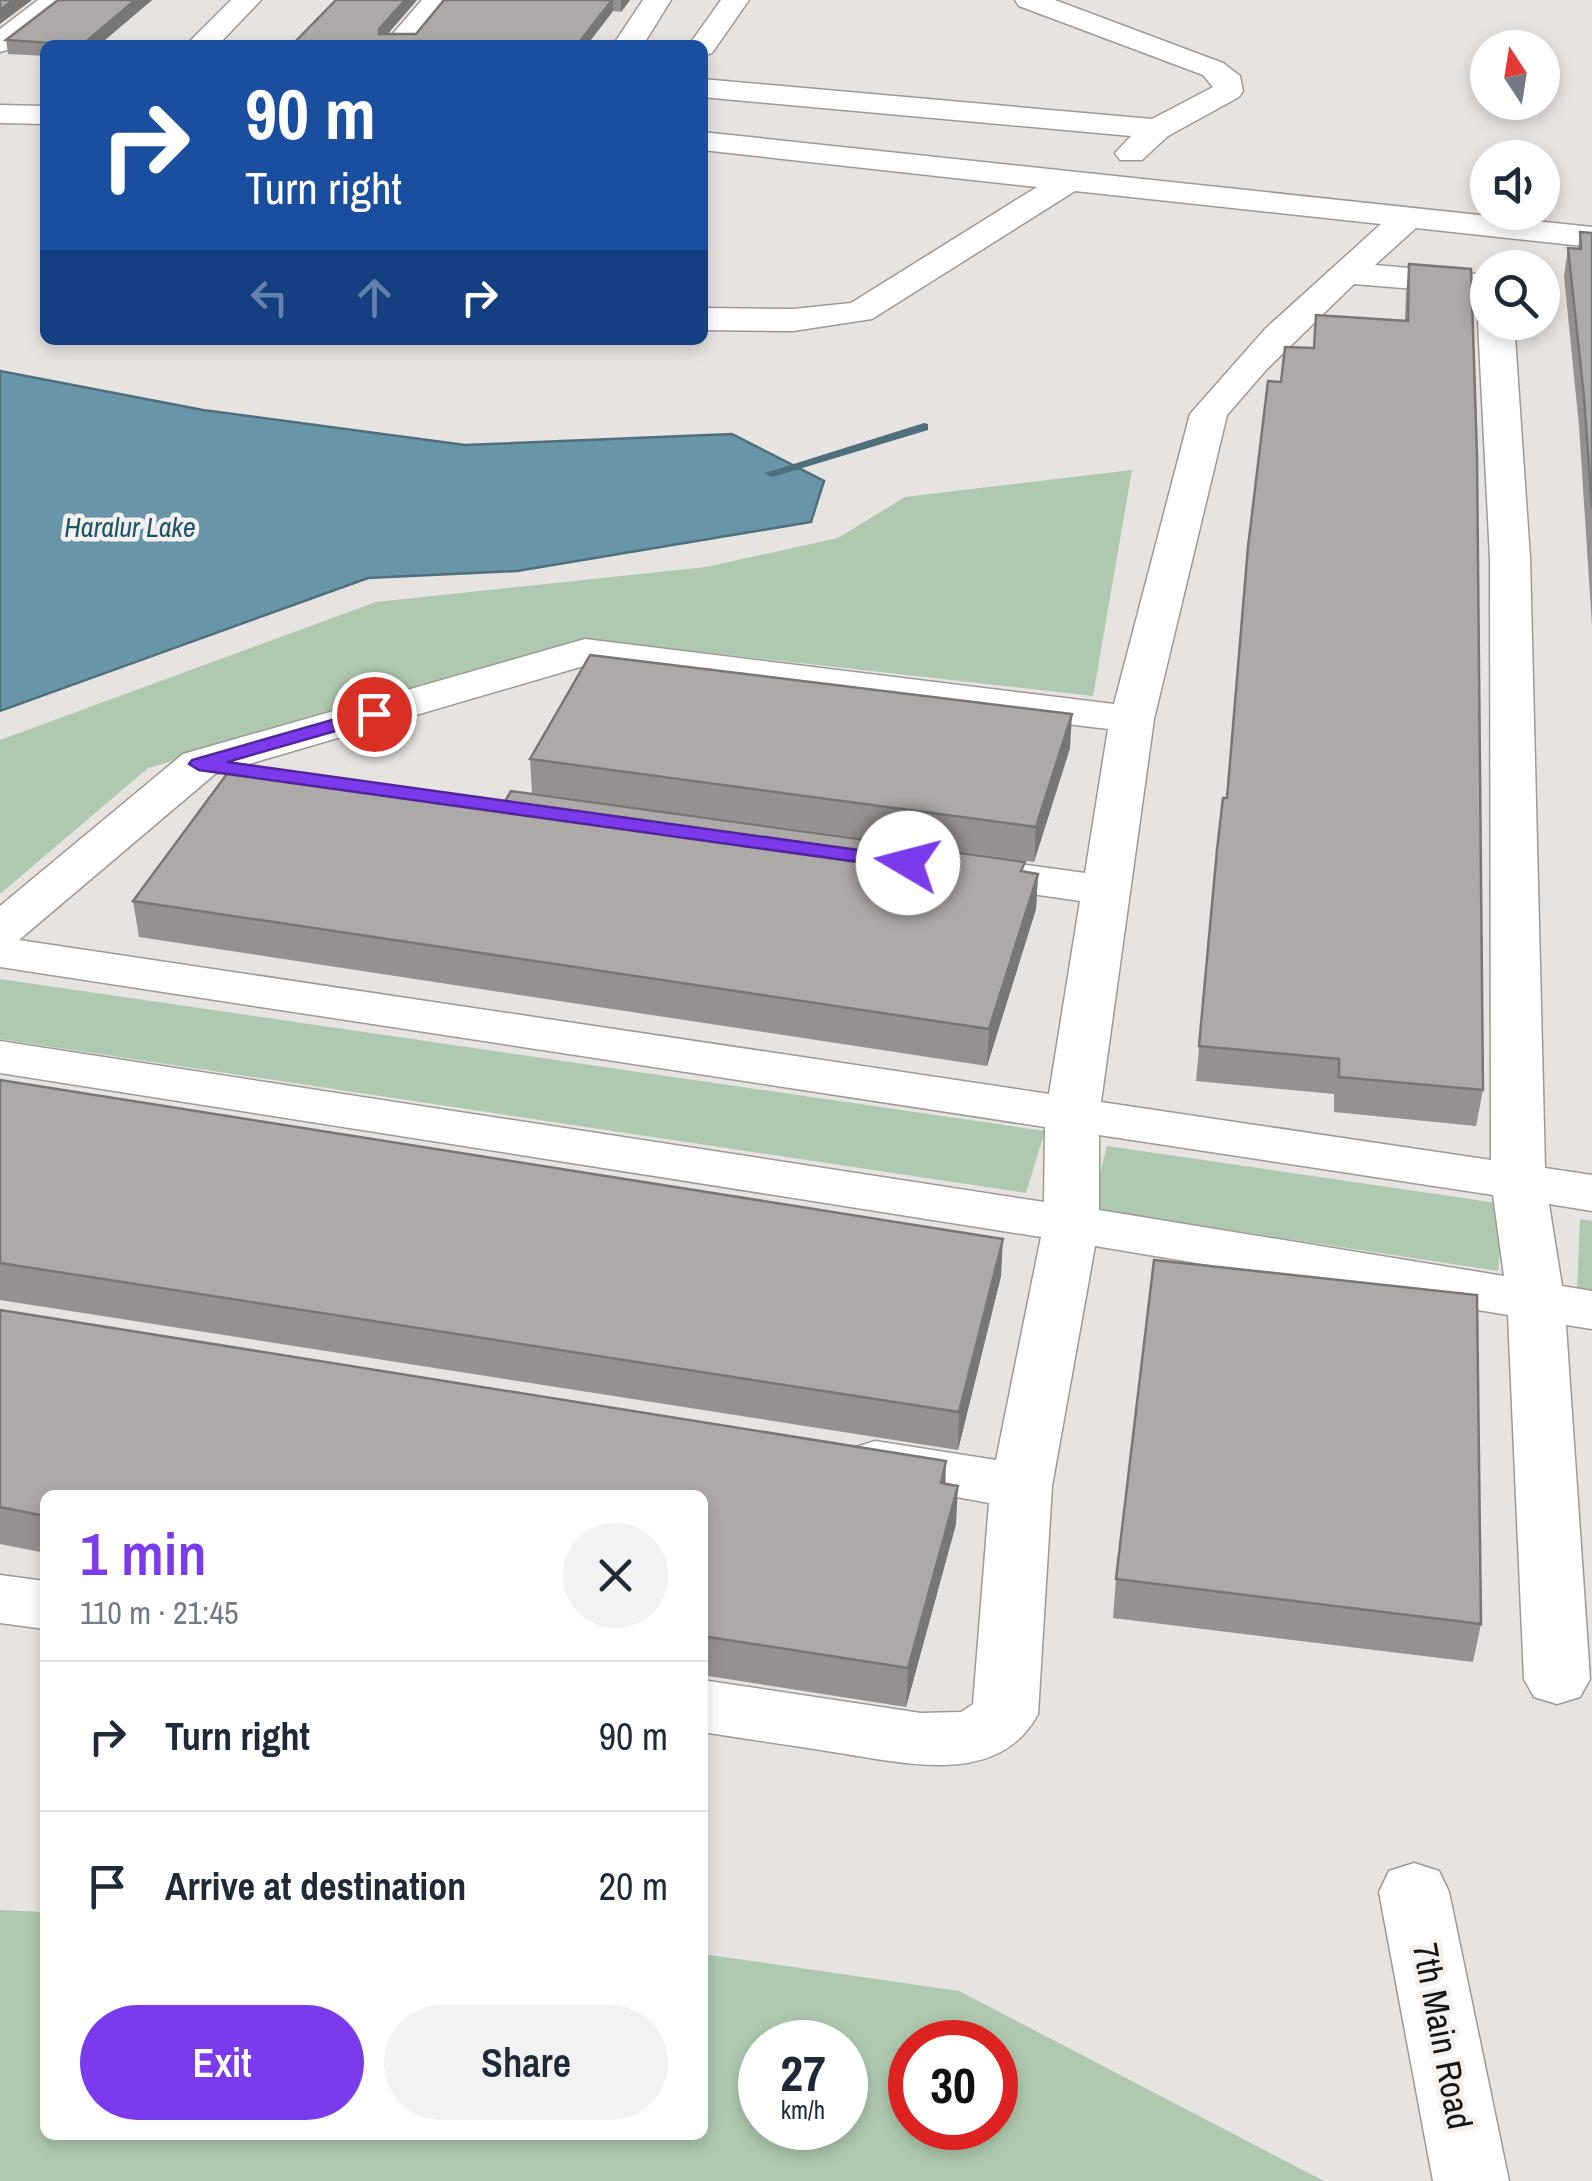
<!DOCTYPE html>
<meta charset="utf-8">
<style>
:root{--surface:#fff;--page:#f2f2f3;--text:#1f2937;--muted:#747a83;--line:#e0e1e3;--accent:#7c3aed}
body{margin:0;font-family:"Archivo Narrow",sans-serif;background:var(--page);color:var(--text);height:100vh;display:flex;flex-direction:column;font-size:38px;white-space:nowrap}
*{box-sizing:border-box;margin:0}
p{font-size:32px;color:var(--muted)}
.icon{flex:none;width:55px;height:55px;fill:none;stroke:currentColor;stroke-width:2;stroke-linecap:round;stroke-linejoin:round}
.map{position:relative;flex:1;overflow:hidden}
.panel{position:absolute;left:40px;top:1490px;width:668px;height:650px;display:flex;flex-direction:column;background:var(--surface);border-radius:15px;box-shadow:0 5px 15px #0003}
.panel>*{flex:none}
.banner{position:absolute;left:40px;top:40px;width:668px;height:305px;border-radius:15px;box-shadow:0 5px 15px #0003;background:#1a4fa0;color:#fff;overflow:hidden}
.needle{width:65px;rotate:348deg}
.tools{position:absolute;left:1470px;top:30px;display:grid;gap:20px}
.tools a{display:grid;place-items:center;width:90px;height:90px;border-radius:50%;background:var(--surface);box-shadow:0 5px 15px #0003;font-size:50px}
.speed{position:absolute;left:738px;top:2020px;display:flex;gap:20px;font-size:50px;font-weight:700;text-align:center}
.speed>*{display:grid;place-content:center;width:130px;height:130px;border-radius:50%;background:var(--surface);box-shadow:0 5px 15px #0003;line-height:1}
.speed small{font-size:25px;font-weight:400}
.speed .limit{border:15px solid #d22;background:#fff;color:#111}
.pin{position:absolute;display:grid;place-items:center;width:85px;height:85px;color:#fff;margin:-42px;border:5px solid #fff;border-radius:50%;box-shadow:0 2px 10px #0007}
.me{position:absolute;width:110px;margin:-55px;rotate:278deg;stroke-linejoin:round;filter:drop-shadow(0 0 8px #0008)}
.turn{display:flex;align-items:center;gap:35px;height:210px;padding:0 40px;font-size:45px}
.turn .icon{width:130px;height:130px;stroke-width:2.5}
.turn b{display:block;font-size:70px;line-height:85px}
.lanes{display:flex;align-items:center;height:95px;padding:0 40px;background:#0003;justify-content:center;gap:50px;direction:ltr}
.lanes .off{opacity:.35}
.round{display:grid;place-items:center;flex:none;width:105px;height:105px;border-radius:52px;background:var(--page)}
.headline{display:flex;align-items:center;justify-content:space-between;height:170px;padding:0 40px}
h1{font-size:60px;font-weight:600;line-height:75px;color:var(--accent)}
.action{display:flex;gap:20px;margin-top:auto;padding:20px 40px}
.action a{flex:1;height:115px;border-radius:60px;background:var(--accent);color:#fff;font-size:40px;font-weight:600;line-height:115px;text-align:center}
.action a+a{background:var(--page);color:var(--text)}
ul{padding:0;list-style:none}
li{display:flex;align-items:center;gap:30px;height:150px;padding:0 40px;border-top:2px solid var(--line)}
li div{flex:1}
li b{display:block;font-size:38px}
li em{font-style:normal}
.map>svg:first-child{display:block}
</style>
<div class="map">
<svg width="1592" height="2181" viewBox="0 0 1592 2181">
<rect width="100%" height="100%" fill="#e6e3e1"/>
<path fill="#aec9af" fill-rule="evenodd" d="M1132 470 1093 696 595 640 148 768 0 894V740L376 602 706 567 838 538 905 497Z
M0 979 1045 1131 1026 1193 0 1039Z
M1107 1146 1504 1204 1498 1271 1091 1209Z
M1580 1219 1592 1221V1295L1577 1293Z
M0 1910 45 1912V2135H702L703 1954 959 1991 1324 2181H0ZM845 2042V2128H760V2042ZM995 2042V2128H910V2042Z"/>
<path fill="#6995a8" stroke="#506f7c" stroke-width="2.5" d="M0 371 203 410 465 445 732 434 824 481 811 522 517 571 368 578 0 711Z"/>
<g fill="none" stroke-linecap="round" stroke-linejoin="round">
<path fill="#506f7c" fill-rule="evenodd" d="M924 423 928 424V430L776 476 771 477 765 473Z"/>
<g stroke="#9d9997" stroke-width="3">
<path id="street" d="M38 0H70L10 49 0 52V29Z
M231 0H261L218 45H186Z
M422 0H451L414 45H383Z
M643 0H671L643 45H613Z
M721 0H749L712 53 702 56V45H689Z
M1015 0H1055L1223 63 1240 76 1243 91 1239 97 1168 136 1142 160H1120L1115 153 1131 136 702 97V79L1152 119 1213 87 1203 75 1019 6Z
M0 105 45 106V124L0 123Z
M702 132 1592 227V247L1416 228 1375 265 1488 275V295L1354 284 1267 369 1227 415 1154 719 1101 1102 1491 1160 1490 558 1478 322 1488 314V322H1514L1530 558 1545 1168 1592 1175V1211L1549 1204 1562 1286 1592 1291V1329L1566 1325 1590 1679 1580 1697 1557 1704 1534 1697 1524 1679 1508 1315 1095 1246 1052 1486 1038 1714C998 1789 901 1762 833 1752 790 1745 746 1739 702 1732V1680L921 1713 961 1712 973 1704 989 1503 853 1478 845 1463 853 1448 875 1441 996 1460 1041 1237 0 1073V1041L1044 1202 1045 1127 0 967V906L183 754 585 639 1114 704 1190 414 1266 328 1381 224 1075 191 872 319 793 331 702 330V308L793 309 851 303 1037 187 702 150ZM587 665 1108 729 1085 873 968 857 951 861 944 871 951 881 968 885 1080 901 1049 1094 19 940 215 774ZM1099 1135 1493 1195 1504 1276 1099 1210Z
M0 1575 45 1581V1629L0 1623Z
M1414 1863 1439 1871 1449 1892 1509 2181H1433L1379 1892 1389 1871Z"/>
</g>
<use href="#street" fill="#fff" fill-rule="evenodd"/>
</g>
<path fill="#959190" d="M58 0H152L99 45H45V56L8 54 6 40Z
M417 0 387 34H416L444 0H630L621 12 613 11 587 45H292Z
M1580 232 1592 233V626L1579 426 1564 276 1568 248 1578 249Z
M1409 264 1483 1090 1476 1126 1334 1112V1094L1196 1081 1217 850 1226 798 1281 382 1313 348 1316 315 1405 321 1406 292Z
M1070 748 1034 862 532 793 530 759Z
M504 803 1038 874 1036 909 987 1066 139 937 133 901Z
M0 1080 1001 1276 958 1450 0 1300Z
M0 1310 945 1484 956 1524 906 1707 702 1675V1495H45V1553L0 1544Z
M1116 1579 1481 1624 1473 1662 1113 1618Z"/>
<path fill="#797676" d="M13 0H32L0 24V10Z
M135 0H152L99 45H82Z
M405 0H417L380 43 379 29Z
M612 0H613V11L587 45H577Z
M621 0H630L621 12Z
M1072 714 1070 748 1034 862 1036 827Z
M1038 874 1036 909 987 1066 989 1029Z
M1003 1239 1001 1276 958 1450 959 1412Z
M946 1461 945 1500 941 1483Z
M958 1486 956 1524 906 1707 908 1668Z"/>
<path fill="#ada9a8" stroke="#797676" stroke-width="2.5" d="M0 0H13L0 10Z
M58 0H135L82 45 6 40Z
M336 0H405L379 29V34H416L444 0H612L577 45H292Z
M1580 232 1592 233V508L1584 397 1568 248 1581 249Z
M1409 264 1471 269 1477 456 1483 1090 1339 1077V1059L1199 1046 1217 850 1223 798H1227L1248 547 1268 381 1281 382 1285 347 1314 348 1316 315 1408 321Z
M590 655 1072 714 1036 827 530 759Z
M232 767 504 803 511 791 1025 862 1021 871 1038 874 989 1029 133 901Z
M0 1080 1003 1239 959 1412 0 1263Z
M1154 1260 1477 1295 1481 1624 1116 1579Z
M0 1310 946 1461 941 1483 958 1486 908 1668 702 1636V1495H45V1516L0 1507Z"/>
<path fill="#7c3aed" stroke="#51269a" stroke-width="2.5" d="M374 708 381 709V718L227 762 908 857 918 863 908 869 199 770 189 764 192 760Z"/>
<g text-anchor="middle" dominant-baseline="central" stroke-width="9" stroke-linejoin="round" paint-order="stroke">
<g font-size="28" font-style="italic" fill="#1c566c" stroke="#f4f0ee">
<text x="130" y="527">Haralur Lake</text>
</g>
<g font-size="35" fill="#161514" stroke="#f4f0ee">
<text transform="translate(1443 2036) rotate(79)">7th Main Road</text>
</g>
</g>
</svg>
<div class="tools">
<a><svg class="needle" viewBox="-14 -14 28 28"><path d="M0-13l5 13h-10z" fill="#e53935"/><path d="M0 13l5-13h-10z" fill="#747a83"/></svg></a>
<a><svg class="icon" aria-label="sound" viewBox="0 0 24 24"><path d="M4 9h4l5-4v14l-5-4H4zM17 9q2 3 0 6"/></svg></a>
<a><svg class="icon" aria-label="search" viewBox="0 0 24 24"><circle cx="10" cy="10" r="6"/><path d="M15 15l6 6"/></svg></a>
</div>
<div class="speed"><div>27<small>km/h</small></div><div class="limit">30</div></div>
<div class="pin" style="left:374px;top:714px;background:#d93025"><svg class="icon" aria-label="arrive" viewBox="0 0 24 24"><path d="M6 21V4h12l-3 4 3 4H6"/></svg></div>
<svg class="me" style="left:908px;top:863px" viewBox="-20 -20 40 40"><circle r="19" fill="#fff"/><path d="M0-13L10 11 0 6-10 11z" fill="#7c3aed"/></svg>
<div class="banner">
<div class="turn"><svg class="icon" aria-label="right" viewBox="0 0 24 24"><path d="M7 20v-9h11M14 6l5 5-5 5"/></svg><div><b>90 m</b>Turn right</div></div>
<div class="lanes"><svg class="icon off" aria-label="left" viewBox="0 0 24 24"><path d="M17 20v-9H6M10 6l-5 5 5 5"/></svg><svg class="icon off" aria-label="ahead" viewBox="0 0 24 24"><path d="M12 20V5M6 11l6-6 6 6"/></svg><svg class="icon" aria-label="right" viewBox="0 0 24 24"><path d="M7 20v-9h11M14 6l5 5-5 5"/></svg></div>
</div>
<section class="panel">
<div class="headline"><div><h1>1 min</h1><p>110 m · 21:45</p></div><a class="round"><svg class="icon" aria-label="close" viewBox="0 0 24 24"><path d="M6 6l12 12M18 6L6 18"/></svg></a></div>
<ul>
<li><svg class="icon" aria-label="right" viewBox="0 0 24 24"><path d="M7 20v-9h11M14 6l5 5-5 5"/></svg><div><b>Turn right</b></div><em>90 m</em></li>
<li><svg class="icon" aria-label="arrive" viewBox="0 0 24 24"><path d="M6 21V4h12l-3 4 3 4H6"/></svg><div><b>Arrive at destination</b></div><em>20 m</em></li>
</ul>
<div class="action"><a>Exit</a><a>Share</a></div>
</section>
</div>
